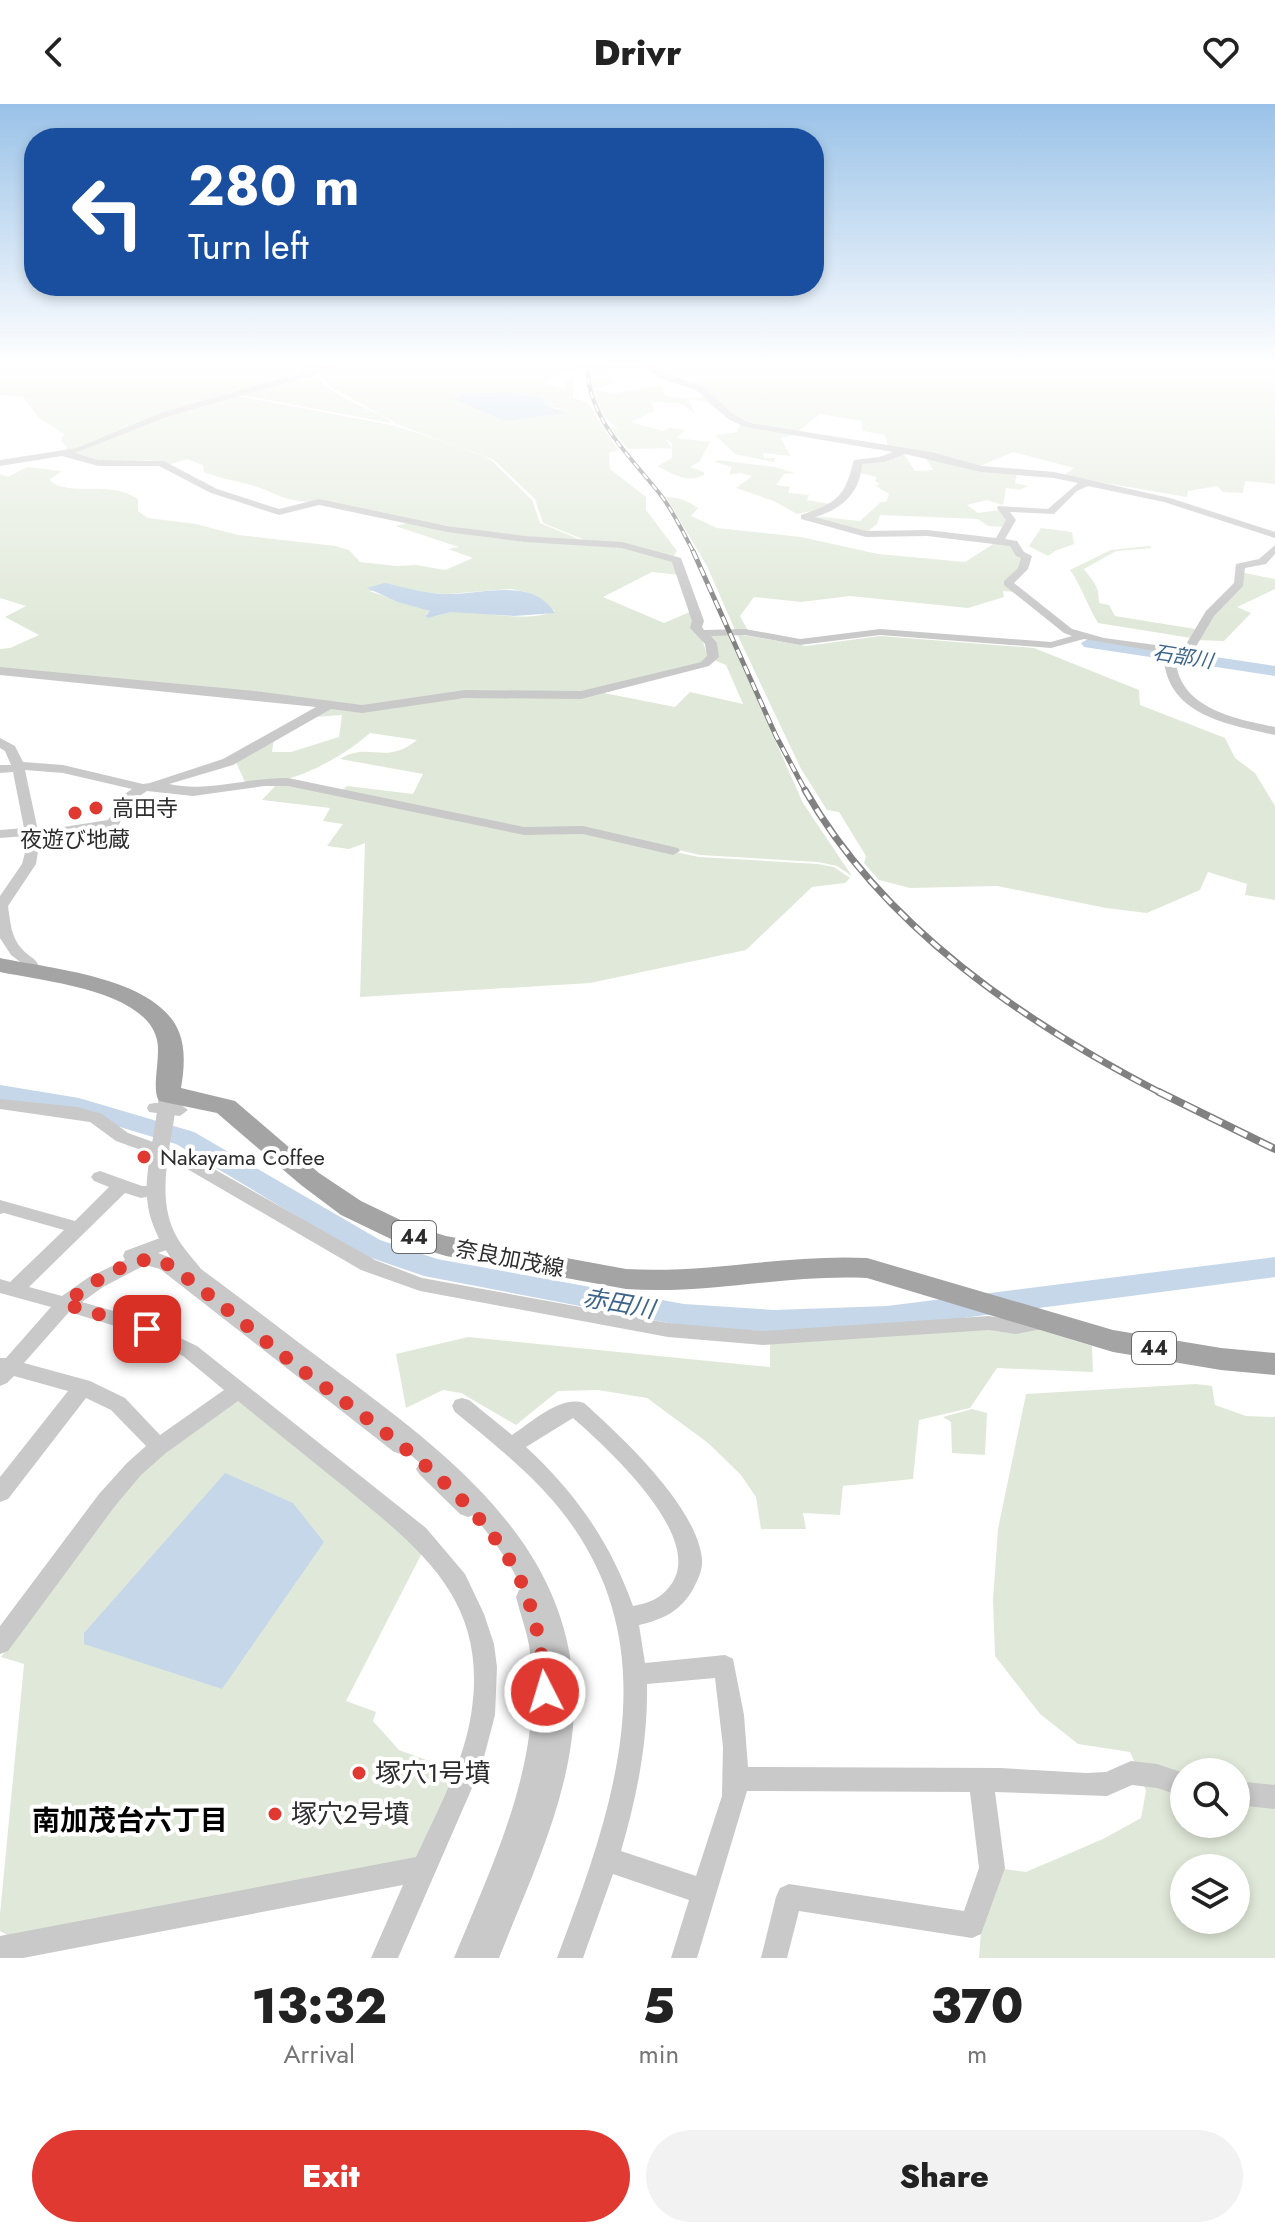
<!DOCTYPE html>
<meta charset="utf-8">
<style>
:root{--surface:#fff;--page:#f2f2f2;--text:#222;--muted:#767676;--accent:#df3932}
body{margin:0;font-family:Jost,"Noto Sans JP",sans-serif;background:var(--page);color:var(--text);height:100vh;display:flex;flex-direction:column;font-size:30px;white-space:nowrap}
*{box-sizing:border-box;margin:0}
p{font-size:26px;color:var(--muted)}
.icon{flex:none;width:44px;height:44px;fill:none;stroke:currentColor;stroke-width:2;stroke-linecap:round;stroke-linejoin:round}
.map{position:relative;height:1854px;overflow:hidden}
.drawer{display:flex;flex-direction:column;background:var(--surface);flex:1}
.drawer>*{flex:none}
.guide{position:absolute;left:24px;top:24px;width:800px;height:168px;border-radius:32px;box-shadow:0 4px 12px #0003;background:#1a4fa0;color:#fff;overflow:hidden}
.buttons{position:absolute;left:1170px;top:1654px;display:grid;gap:16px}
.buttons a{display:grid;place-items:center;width:80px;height:80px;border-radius:50%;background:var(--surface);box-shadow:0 4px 12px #0003;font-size:40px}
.pin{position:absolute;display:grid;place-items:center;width:68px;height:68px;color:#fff;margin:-34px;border-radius:16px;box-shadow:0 4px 12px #0006}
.me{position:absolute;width:88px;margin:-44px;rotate:355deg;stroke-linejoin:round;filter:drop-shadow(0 0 6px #0008)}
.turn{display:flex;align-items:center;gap:28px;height:168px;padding:0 32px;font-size:36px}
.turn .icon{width:104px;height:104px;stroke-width:2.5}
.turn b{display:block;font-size:56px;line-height:68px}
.eta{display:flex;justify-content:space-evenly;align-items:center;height:136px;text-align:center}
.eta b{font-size:48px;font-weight:800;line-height:56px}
.primary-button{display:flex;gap:16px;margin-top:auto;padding:16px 32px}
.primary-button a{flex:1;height:92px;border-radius:48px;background:var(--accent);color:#fff;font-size:32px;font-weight:800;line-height:92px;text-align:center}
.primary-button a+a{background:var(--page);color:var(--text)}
header{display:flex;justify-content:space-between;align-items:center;height:104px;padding:0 32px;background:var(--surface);font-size:36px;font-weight:800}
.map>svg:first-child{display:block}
</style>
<header><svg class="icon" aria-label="back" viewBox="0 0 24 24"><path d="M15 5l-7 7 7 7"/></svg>Drivr<svg class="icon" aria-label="heart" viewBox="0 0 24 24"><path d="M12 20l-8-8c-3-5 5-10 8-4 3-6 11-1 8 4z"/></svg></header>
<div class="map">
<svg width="1275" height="1854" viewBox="0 0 1275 1854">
<rect width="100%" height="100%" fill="#fff"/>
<path fill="#e0e9d9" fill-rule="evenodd" d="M0 260H324L312 268 164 309 78 346 65 347 67 343 61 337 64 330 38 313 23 293 0 291Z
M330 260H583L581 265 540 277 564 286 566 277 573 275V294L587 298 618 346 609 349 610 365 646 393V406L677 447 673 453 585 436 543 419 535 395 494 356 399 321 331 283 319 268ZM507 288 541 293 548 302 561 305 487 308 456 296 462 291Z
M589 260H606L608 269 619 277 594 286 615 289 662 281 665 292C680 295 692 294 707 293L725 312 705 297 688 295 695 310 682 300 652 298 654 307 631 318 662 327 670 324 685 326 677 334 710 338 699 358 690 363 704 368V371C689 380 672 370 658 362L672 354V339L665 335 672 344 628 345 609 322 619 326C596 307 585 292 589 260Z
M645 260H1275V380L1245 377 1243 389 1223 388 1217 382 1188 387 1187 393 1063 372 1074 364 1013 348 978 363 889 344 885 331 863 327 862 317 820 310 796 329 738 316 711 291Z
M315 270C333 296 369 301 392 319L240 291Z
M238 292 396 322 474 348 491 356 532 396 540 419 581 436C490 432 404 415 315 397 287 401 271 385 247 380 232 376 219 374 204 368L203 361 187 355 171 360 150 356 95 357 70 349 155 315Z
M740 320 794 331 780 334 791 352 763 349 764 354H776L773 358 735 350 715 331 737 328Z
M904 350 915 367 933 366 924 351 1017 368 1015 379 1028 382 1019 386 1006 384 1003 401 987 396 967 401 978 409 1000 406 1008 413 1005 423 988 422 978 415 880 411 877 420 866 429 813 412 860 417 881 398H886L889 390 876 382 880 380 875 377 877 373 860 369 859 360Z
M718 356 775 363 795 369 784 370 776 381 790 383 788 389 809 391 807 396 830 400 827 404 797 410 774 397 736 384 752 372 740 369 729 371 732 363 714 358Z
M27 363 62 367 49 376C69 394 107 375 138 395V407L148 414 196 420 238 431 335 442 349 446 360 458 397 462 416 461 445 466 473 454 448 445 459 443 395 422 409 419 445 426 622 442 675 456 680 471 652 468 603 493 664 519 692 507 708 553 702 558 594 588 464 589 369 603 0 565V545L10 544 39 531 5 513 26 502 0 494V370L8 373ZM511 485 526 488 555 507C523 520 484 506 451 508 441 509 436 515 425 511L430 507 369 487 447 490Z
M666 393C679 393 688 397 698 404L691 412 717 424 801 433 878 450 965 458 998 437 1009 439 1025 453 1015 469 1005 476 1014 488 1003 487 1004 493 968 504 850 492 801 498 754 493 740 512 748 527 735 526 707 462Z
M1041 424 1072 428 1074 440 1055 447 1048 452 1029 442Z
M1149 442 1152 444 1116 447 1084 465C1095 480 1099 482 1099 499L1109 501 1115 512 1195 525 1191 534 1098 519C1086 499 1082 483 1070 466L1111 446Z
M1240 468 1275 475V485L1237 503 1251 509 1224 537 1194 536 1222 501Z
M728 530 803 699 852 772 837 762 818 758 700 751 605 729 527 726 343 686 347 682 413 690 423 670 340 655C370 637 385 662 417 636L370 629C349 648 311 670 283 676 272 679 257 677 245 678L235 656 274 634 272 648H291L339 633 342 611 301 614 327 604 440 595 604 589 675 603 690 588 743 600 726 561 714 556 710 531Z
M737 530 806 542 880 532 1034 544 1139 586 1140 601 1225 634 1235 654 1255 669 1275 702V796L1245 791 1247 780 1208 768 1200 786 1147 809 1106 804 997 782 910 784 879 776 864 759 866 752 839 708 827 706 801 665Z
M278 679 524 729 572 726 699 753 818 760 834 763 850 774 845 779 812 783 746 846 590 879 360 893 365 739 349 745 327 742 343 720 323 717 330 704 262 696Z
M1008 1216 1092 1242 1093 1268 997 1264 970 1304 919 1316 913 1375 843 1382 840 1411 803 1409 806 1425H761L756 1393 741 1371 708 1339 647 1294 598 1286 558 1287 516 1321 461 1289 443 1286 406 1304 396 1250 468 1233 770 1263V1233Z
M1196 1280 1212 1282 1215 1301 1246 1312 1275 1313V1690L1236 1685V1668H1184V1678L1137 1664 1130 1648 1078 1640 1040 1610 995 1552 993 1496 998 1425 1026 1290Z
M239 1295 421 1443V1451L346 1597 376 1608 373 1617 399 1646 459 1668 417 1755 11 1833 0 1827V1810L24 1560 1 1553 129 1376Z
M972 1305 987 1309 985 1351 952 1349 951 1318 943 1313Z
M1141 1674 1184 1686V1720H1236V1693L1275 1698V1854H979L981 1827 997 1764 1026 1768 1103 1735 1141 1714 1146 1687ZM1184 1764H1236V1816H1184Z"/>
<path fill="#c6d7e9" d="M507 288 541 293 548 302 567 309 505 317 455 296 462 290Z
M384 479C405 483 424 490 446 490 481 491 532 472 555 509L514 512 451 508 428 514 425 512 430 507 398 498 367 484Z
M225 1369 293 1399 324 1438 222 1585 84 1540V1529Z"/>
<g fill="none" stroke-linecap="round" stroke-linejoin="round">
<path fill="#c6d7e9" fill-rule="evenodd" d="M1090 534 1275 562V572L1084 543 1081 539Z
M0 981 79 994 194 1028 380 1136 437 1155 684 1200 774 1206 887 1202 1275 1153V1173L887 1224 774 1228 684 1222 424 1172 360 1150 176 1040 77 1010 0 997Z"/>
<path fill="#c9c9c9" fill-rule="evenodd" d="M322 260H331L318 270 169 312 75 349 98 356 164 357 217 385 279 405 319 395 447 422 525 432 622 438 681 454 704 517 702 523 704 526 745 525 800 535 880 525 1051 538 1072 532 1064 529 1004 481V477L1018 464 1021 454 1016 452 1010 442 927 432 866 433 801 415V411C838 398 844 394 854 356L879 353 893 348 745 323 728 315 696 286 662 275 638 260H647L668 271 702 282 734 311 750 319 931 348 982 362 1054 368 1170 394 1275 428V434L1164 398 1088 382 1077 387 1054 410 1010 408 1016 416 1005 435 1017 437 1024 448 1032 452 1028 465 1014 479 1072 525 1104 534 1178 544 1185 542 1206 507 1234 479 1236 460 1259 455 1275 441V450L1266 460 1245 464 1243 482 1214 512 1194 546 1184 550 1180 557 1176 559C1182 605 1236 615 1275 623V631C1230 621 1170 612 1164 557L1172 550 1084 535 1051 544 880 531 800 541 745 531 711 532 717 539 719 553 709 562 581 595 465 594 362 609 331 605 233 661 169 680C209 689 247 673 288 674L524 723 583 722 678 744 680 747 673 751 583 730 524 731 288 682H264L193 692 147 687 132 697 118 722 90 729 40 735 36 760 8 802C10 816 11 834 22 845 32 856 36 852 42 869L34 874 29 872 23 860 11 851 0 834V792L22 760 27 741 25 732 0 734V726L24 724 13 668 0 669V661H11L5 647 0 644V634L15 642 23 658 63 661 143 680 150 679 223 655 316 603 0 571V563L255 587 362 601 465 586 581 587 685 562 701 558 707 552 705 540 690 524 692 517 672 458 622 444 525 438 447 428 319 401 279 411 211 389 159 362H98L62 352 0 362V356L77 344 163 308 312 266ZM905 350 981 368 1054 374 1078 379 1048 405 998 402 997 404 1006 416 996 434 927 426 866 427 815 413C842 405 860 389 862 360L884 358ZM25 666 63 669 132 685 122 692 108 716 38 727Z
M0 995 78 1003 102 1010 128 1029 189 1051 375 1156 422 1174 668 1219 763 1227 989 1212 1016 1216 1045 1211 1052 1213 1055 1218 1052 1223 1016 1230 989 1226 763 1241 668 1233 420 1187 361 1166 177 1059 116 1037 90 1018 0 1005Z
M155 999 180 1000 188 1006 180 1012 149 1008 147 1004 149 1000Z
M100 1067 142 1082H162L165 1086 162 1090 141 1094 125 1089 29 1183 62 1192 89 1173 125 1156 123 1152 125 1147 168 1131 175 1133 177 1138 175 1143 158 1149 174 1155 408 1336 411 1342 408 1348 401 1350 394 1348 160 1165 145 1161 103 1183 82 1198 138 1214 197 1242 426 1424 465 1470 484 1510 494 1540 497 1563 495 1611 482 1661 398 1854H371L403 1781 23 1854H0V1832L416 1753C437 1707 463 1661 471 1611 489 1499 425 1449 347 1385 311 1356 275 1327 238 1297L166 1349 141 1371 115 1402 8 1547 0 1550V1522L99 1390 127 1359 146 1342 111 1306 86 1294 8 1395 0 1398V1373L68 1287 14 1272 7 1279 0 1282V1254H6L51 1203 0 1189V1175L10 1178 64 1126 4 1109 0 1110V1096L75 1117 109 1083 94 1077 91 1073 94 1069ZM69 1208 125 1225 183 1252 224 1286 160 1331 125 1294 90 1277 24 1259Z
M462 1294 469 1296 512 1331C531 1319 560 1291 584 1299 622 1333 697 1403 702 1455 703 1466 698 1476 693 1485 681 1507 662 1516 639 1521L645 1559 725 1551 733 1555 744 1611 748 1663 1000 1664 1086 1669 1106 1668 1131 1657 1157 1660 1184 1669V1693L1157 1684 1132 1681 1107 1692 995 1688 1005 1764 981 1830 972 1834 799 1807 787 1854H761L776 1793 780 1784 789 1780 964 1807 979 1764 970 1688 747 1687 697 1854H671L689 1796 613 1770 583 1854H557C614 1702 674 1539 554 1398 525 1364 489 1336 455 1308L452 1302 455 1296ZM573 1314C606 1343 708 1435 670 1482 660 1495 649 1499 633 1502 610 1438 576 1389 526 1343ZM715 1574 723 1643 722 1692 696 1772 621 1747C637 1692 648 1638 647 1580Z
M427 1356 434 1359 476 1398 479 1404 476 1410 468 1413 460 1410 420 1371 416 1365 420 1359Z
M527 1483 535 1486 538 1493C543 1509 549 1524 552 1540 570 1650 523 1756 481 1854H454C495 1754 546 1652 529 1541 526 1525 520 1509 516 1493L519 1486Z
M1236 1677 1275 1681V1705L1236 1701Z"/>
<path fill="#c9c9c9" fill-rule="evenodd" d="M168 985 177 991C174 1033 156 1082 172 1123 178 1139 191 1152 201 1165 249 1200 295 1236 342 1271 463 1361 586 1456 573 1623 566 1703 528 1780 499 1854H469C499 1780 536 1705 545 1625 564 1463 440 1371 325 1283 279 1247 233 1211 187 1175 126 1101 150 1077 159 991Z"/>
<path fill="#a4a4a4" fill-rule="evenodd" d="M0 854C51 865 157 873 179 928 186 946 184 966 181 984L235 997 319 1069 361 1097 413 1122 446 1132 626 1165C706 1170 786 1150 867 1154L1113 1226 1221 1244 1275 1249V1271L1221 1266 1113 1248 867 1174C786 1170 706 1191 626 1185L446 1152 393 1136 341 1111 301 1081 217 1009 159 997C151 985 161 953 157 936 146 886 42 877 0 868Z"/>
<g stroke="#818181" stroke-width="4">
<path id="rail-far3" d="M587 260C587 316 631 352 663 394 675 411 684 430 694 449"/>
</g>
<g stroke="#818181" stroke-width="5">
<path id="rail-far2" d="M693 447 776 632 806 688"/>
</g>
<g stroke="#818181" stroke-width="7">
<path id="rail-far1" d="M805 686C883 823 1025 919 1163 990"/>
</g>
<g stroke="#818181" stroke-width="8">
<path id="rail" d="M1159 988 1275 1045"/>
</g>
<use href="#rail-far3" stroke="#fff" stroke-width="2" stroke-dasharray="7" stroke-linecap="butt"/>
<use href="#rail-far2" stroke="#fff" stroke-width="3" stroke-dasharray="9" stroke-linecap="butt"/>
<use href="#rail-far1" stroke="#fff" stroke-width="4" stroke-dasharray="11" stroke-linecap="butt"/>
<use href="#rail" stroke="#fff" stroke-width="5" stroke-dasharray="14" stroke-linecap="butt"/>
</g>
<linearGradient id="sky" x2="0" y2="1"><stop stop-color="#9ac2e8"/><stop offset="0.5" stop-color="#fff"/><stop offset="1" stop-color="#fff" stop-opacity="0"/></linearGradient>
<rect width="1275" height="519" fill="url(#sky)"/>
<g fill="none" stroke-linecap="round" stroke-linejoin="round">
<path stroke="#df3932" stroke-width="14" stroke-dasharray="0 25.2" d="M147 1225 65 1200C86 1182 133 1150 161 1156 208 1187 250 1226 294 1260 371 1319 484 1392 523 1482 537 1516 543 1551 545 1588"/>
</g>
<g fill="#df3932" stroke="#fff" stroke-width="3">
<circle cx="96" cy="704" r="8"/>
<circle cx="75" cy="709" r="8"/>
<circle cx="144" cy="1053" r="8"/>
<circle cx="359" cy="1669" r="8"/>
<circle cx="275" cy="1710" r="8"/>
</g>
<g text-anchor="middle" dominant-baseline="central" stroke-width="8" stroke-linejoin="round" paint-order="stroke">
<g font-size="20" font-style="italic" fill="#3d648a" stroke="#fff">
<text transform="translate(1183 553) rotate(9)">石部川</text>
</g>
<g fill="#fff" stroke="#6b6b6b" stroke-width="2">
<rect x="392" y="1117" width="44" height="32" rx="6"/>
<rect x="1132" y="1228" width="44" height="32" rx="6"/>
</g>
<g font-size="20" font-weight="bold" fill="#2c2c2c">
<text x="414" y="1133">44</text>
<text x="1154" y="1244">44</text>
</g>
<g font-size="22" fill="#2c2c2c" stroke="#fff" text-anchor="start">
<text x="112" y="704">高田寺</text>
<text x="75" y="735" text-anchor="middle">夜遊び地蔵</text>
<text x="160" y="1053">Nakayama Coffee</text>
</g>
<g font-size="22" fill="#2c2c2c" stroke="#fff">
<text transform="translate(510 1154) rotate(11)">奈良加茂線</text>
</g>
<g font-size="24" font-style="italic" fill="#3d648a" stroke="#fff">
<text transform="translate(619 1199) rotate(10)">赤田川</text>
</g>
<g font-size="26" fill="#2c2c2c" stroke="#fff" text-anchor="start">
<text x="375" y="1669">塚穴1号墳</text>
<text x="291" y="1710">塚穴2号墳</text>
</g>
<g font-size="28" font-weight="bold" fill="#000" stroke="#fff">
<text x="130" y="1716">南加茂台六丁目</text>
</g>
</g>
</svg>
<div class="buttons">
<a><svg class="icon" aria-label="search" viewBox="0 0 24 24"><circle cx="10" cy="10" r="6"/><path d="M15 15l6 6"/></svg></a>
<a><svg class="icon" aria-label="layers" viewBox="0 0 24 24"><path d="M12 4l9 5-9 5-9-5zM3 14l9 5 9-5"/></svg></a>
</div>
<div class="pin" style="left:147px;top:1225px;background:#d93025"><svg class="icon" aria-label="arrive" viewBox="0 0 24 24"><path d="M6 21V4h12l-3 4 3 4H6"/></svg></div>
<svg class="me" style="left:545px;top:1588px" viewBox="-20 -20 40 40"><circle r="17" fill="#df3932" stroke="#fff" stroke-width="3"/><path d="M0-11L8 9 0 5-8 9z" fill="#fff"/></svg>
<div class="guide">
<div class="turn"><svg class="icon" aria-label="left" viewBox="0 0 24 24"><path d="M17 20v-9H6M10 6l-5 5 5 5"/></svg><div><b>280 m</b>Turn left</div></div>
</div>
</div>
<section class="drawer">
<div class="eta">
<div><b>13:32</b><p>Arrival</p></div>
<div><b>5</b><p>min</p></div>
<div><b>370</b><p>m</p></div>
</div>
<div class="primary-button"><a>Exit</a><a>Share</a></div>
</section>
